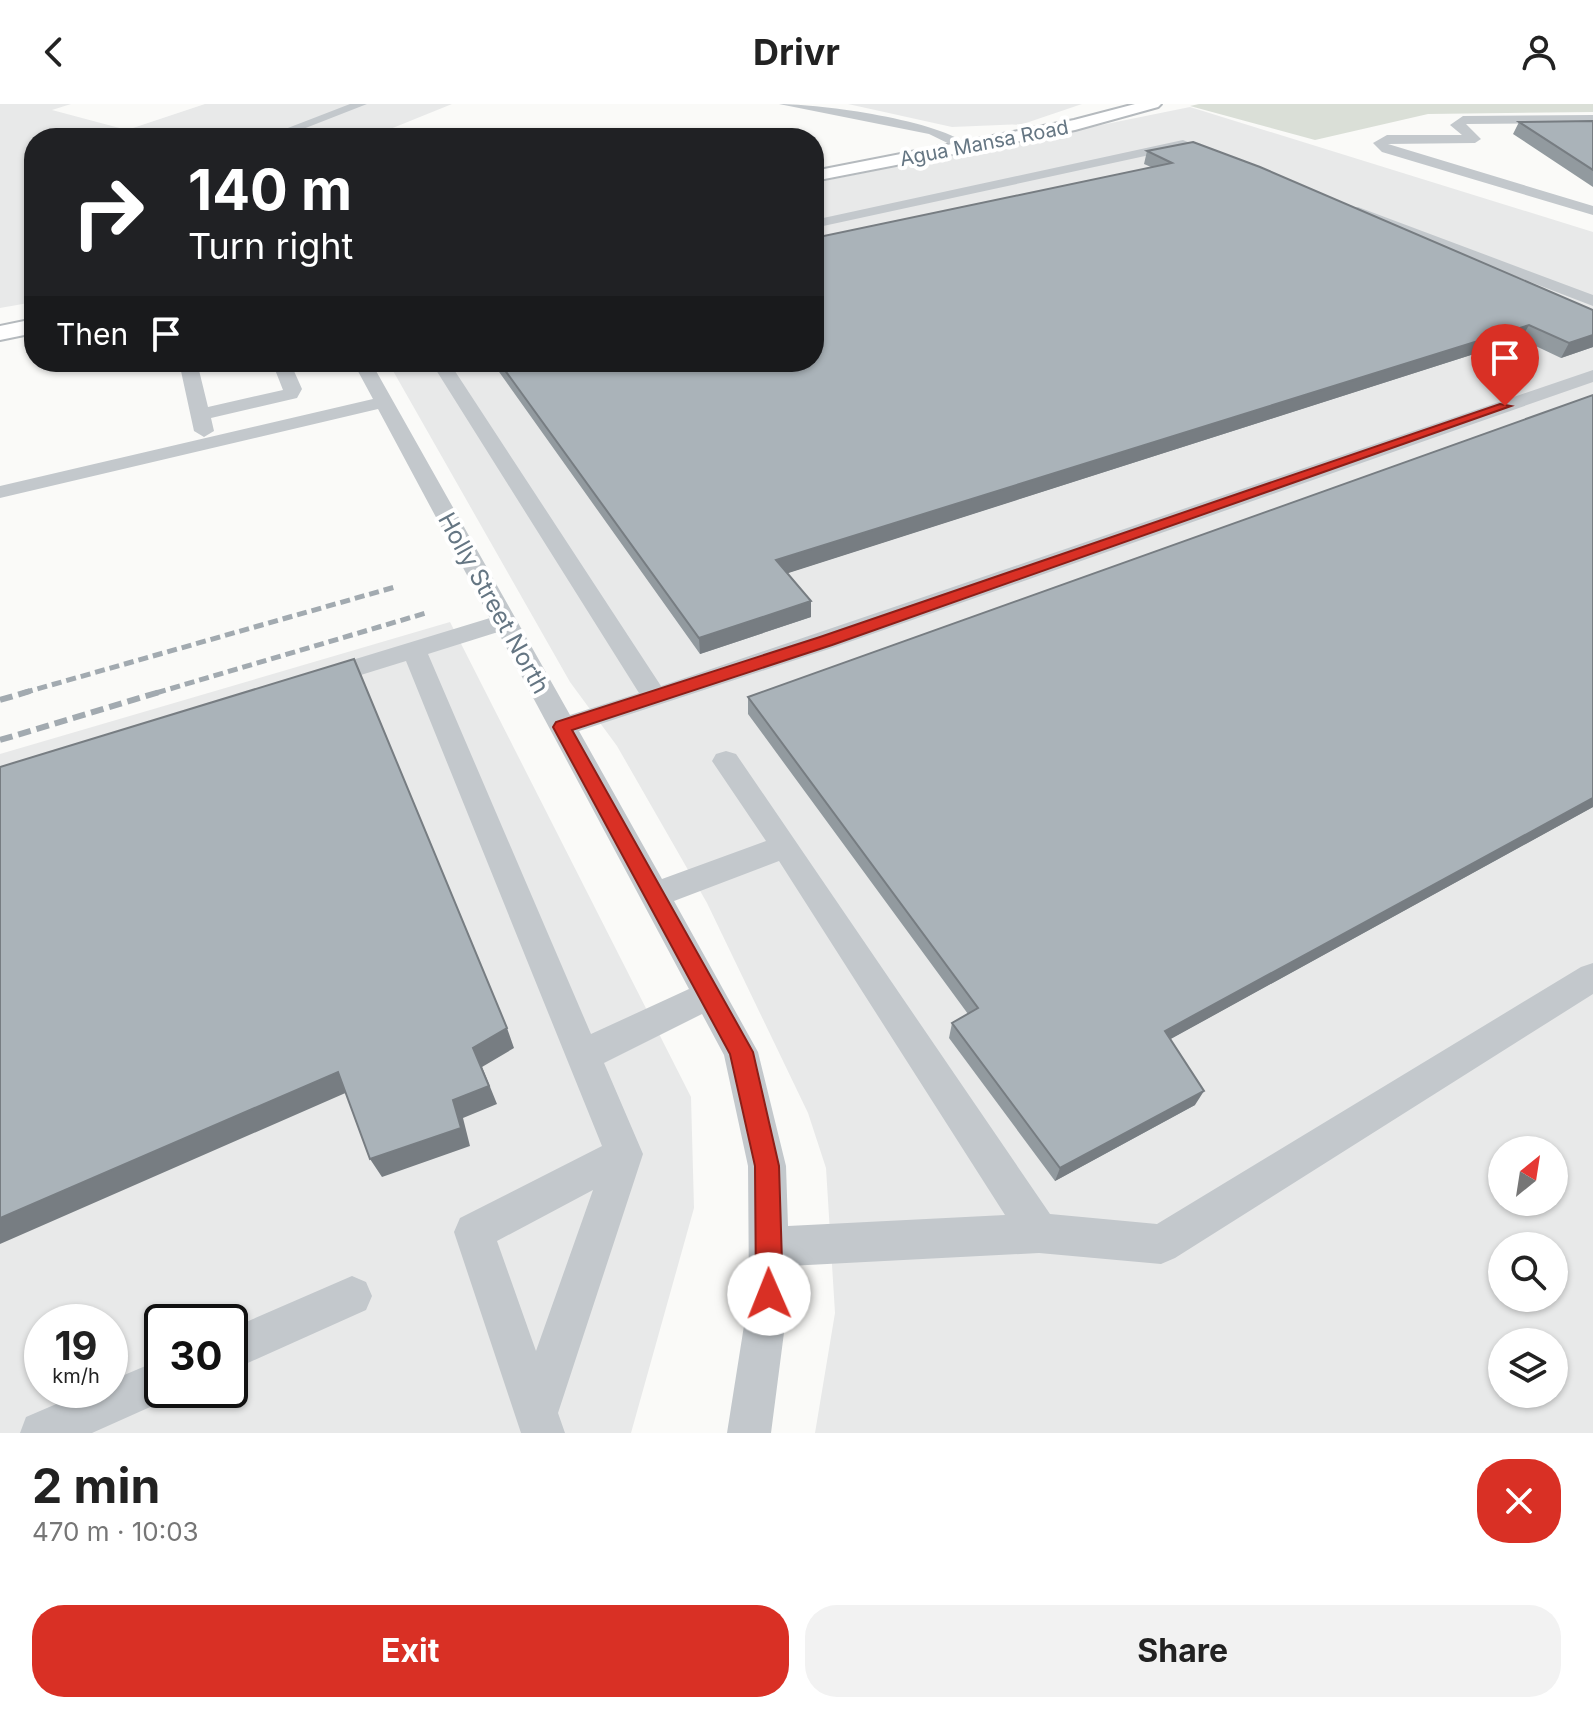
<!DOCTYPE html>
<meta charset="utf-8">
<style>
:root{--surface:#fff;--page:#f2f2f2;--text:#222;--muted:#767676;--accent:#d93025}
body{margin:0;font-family:Inter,sans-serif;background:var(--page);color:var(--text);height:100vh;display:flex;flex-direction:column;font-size:30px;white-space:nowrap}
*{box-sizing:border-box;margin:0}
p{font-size:26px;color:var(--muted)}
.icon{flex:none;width:44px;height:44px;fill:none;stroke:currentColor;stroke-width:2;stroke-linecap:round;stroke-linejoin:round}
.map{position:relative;height:1329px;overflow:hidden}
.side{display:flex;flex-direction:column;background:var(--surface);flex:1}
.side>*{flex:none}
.hud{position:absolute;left:24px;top:24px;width:800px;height:244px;border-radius:32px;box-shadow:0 2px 6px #0004;background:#202124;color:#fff;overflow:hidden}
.needle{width:52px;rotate:30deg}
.buttons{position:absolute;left:1488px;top:1032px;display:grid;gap:16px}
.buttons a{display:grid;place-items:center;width:80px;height:80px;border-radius:50%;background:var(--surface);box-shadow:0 2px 6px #0004;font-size:40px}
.speed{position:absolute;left:24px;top:1200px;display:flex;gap:16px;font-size:40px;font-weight:700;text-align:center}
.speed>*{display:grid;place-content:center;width:104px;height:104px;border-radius:50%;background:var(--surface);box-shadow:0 2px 6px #0004;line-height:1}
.speed small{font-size:20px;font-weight:400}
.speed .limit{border:4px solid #111;border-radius:12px;background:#fff;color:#111}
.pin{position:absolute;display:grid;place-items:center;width:68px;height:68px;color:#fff;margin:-82px -34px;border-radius:50% 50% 50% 0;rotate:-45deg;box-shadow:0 0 8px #0007}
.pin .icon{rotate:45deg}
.me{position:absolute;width:88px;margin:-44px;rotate:359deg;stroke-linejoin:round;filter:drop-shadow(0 0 6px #0008)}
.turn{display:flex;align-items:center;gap:28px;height:168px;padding:0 32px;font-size:36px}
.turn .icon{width:104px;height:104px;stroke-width:2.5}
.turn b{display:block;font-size:56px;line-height:68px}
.then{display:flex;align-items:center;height:76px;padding:0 32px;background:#0003;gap:16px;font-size:30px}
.round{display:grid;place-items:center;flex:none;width:84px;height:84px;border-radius:32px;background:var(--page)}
.head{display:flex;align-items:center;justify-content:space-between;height:136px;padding:0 32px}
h1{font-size:48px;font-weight:700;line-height:60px}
.primary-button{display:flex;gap:16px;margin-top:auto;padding:16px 32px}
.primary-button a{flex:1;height:92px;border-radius:32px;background:var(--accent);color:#fff;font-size:32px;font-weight:700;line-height:92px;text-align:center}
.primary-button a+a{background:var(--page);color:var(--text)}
header{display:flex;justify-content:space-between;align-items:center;height:104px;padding:0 32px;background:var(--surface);font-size:36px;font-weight:700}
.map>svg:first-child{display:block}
</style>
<header><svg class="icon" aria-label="back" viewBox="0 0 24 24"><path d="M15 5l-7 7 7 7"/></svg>Drivr<svg class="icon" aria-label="person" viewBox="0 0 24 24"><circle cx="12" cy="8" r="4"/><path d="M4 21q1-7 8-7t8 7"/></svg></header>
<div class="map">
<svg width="1593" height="1329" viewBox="0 0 1593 1329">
<rect width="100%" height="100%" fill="#fafaf8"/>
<path fill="#e8e9e9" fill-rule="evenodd" d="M0 0H71L52 6 127 26 205 0H452L368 34H34V198L0 204Z
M848 0H1082L1023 20 952 23Z
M1190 3 1593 128V1329H815L835 1209 826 1064 808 1009 707 799 617 642 570 578 388 258H814V79ZM1502 1046H1554V1098H1502ZM1502 1142H1554V1194H1502ZM1502 1238H1554V1290H1502Z
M450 518 691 993 694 1104 631 1329H0V650ZM42 1218H110V1286H42ZM162 1218H230V1286H162Z"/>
<path fill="#dadfd7" d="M1199 0H1593V8L1428 10 1315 36 1190 2Z"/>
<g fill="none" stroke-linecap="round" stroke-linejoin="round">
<g stroke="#b5babe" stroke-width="4">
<path id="major" d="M1135 0H1161L1158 3 1075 26 814 77V67L1074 16Z
M34 215V229L0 236V222Z"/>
</g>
<path fill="#c3c8cc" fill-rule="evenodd" d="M350 0H367L280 34H262Z
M779 0C821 0 941 16 971 43L964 47 929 30Z
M1593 11V19L1466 20 1481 35 1475 39 1388 40 1593 102V111L1382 48 1373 39 1387 31H1462L1450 21 1463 12Z
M1183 36 1226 54 1219 58 1182 44 814 124V116Z
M1358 103 1593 191V202L1353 110V104Z
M179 258H197L208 303 283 286 272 258H290L302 285 297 294 211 314 214 327 204 333 194 327Z
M353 258H371L570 611 639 589 431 258H449L661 582 1593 266V278L835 543 579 627 662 775 766 737 712 657 716 650 726 647 736 650 1050 1110 1157 1120 1581 863 1593 859V890L1175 1154 1161 1160 1039 1149 789 1162V1190L771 1329H727L749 1190 748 1062 724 951 702 910 604 959 643 1050 558 1309 565 1329H521L454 1128 460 1114 602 1042 406 557 322 583 313 580 309 574 313 568 490 514 378 305 0 394V382L373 295ZM498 528 689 885 591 930 428 550ZM779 757 1005 1111 788 1122 786 1062 758 948 674 797ZM593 1086 536 1247 497 1137Z
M352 1172 366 1178 372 1192 366 1206 230 1267V1225Z
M162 1255V1286H179L177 1291 92 1329H20L26 1313 89 1286H110V1277Z"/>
<use href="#major" fill="#fff" fill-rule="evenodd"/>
<path stroke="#a2aab0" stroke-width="5" stroke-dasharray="10 5" stroke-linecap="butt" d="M23 589 395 483
M156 589 426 509"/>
<path stroke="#a2aab0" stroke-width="6" stroke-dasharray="13 6" stroke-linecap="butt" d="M0 596 30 587
M0 636 163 587"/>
</g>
<path fill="#929a9f" d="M1593 17V83L1513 30 1519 18Z
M1147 47 1593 206V243L1561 254 1521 235 787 469 811 513 700 550 492 258H814L1151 63 1144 60Z
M1593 291V703L1170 935 1195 1001 1055 1077 949 934 952 919 968 910 748 610V593Z"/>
<path fill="#777d82" d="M1529 221 1521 235 776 473V456Z
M1593 231V243L1561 254 1569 239Z
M811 497V513L700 550 699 534Z
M1593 694V703L1158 942 1165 927Z
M507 924 514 944 482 963 497 1000 463 1014 470 1042 382 1073 370 1055 453 996 473 944Z
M338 968 350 987 0 1140V1114Z
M1204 987 1195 1001 1055 1077 1060 1064Z"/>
<path fill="#aab3b9" stroke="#777d82" stroke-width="2" d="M1593 17V66L1519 18Z
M1193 38 1260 63 1593 206V231L1569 239 1529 221 776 456 811 497 699 534 499 258H814V134L1172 59 1147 47Z
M1593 291V694L1165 927 1204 987 1060 1064 952 919 978 904 748 593Z
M354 555 507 924 473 944 489 982 453 996 461 1024 370 1055 338 968 0 1114V663Z"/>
<path fill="#d93025" stroke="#8d1f18" stroke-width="2" d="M1500 300 1511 302 832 541 572 626 753 948 779 1062 783 1190 779 1199 769 1203 760 1199 756 1190 755 1062 730 950 553 623 556 618 820 533Z"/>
<g text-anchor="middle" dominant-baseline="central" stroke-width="8" stroke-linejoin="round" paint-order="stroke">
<g font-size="20" fill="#657683" stroke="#fff">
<text transform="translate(984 39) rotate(-11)">Agua Mansa Road</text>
</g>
<g font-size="24" fill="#657683" stroke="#fff">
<text transform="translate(494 499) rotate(61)">Holly Street North</text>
</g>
</g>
</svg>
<div class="buttons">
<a><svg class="needle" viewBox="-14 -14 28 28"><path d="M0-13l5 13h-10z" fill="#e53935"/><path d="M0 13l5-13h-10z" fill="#767676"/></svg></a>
<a><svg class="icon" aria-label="search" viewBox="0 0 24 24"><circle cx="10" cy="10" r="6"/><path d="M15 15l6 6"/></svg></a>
<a><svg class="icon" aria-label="layers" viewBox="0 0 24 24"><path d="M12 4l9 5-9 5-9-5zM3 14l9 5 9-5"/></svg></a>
</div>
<div class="speed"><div>19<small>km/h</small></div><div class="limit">30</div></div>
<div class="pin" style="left:1505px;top:302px;background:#d93025"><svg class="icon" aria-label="arrive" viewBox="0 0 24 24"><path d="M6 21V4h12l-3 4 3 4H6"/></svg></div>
<svg class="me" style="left:769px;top:1190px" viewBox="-20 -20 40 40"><circle r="19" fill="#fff"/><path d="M0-13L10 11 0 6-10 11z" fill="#d93025"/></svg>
<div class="hud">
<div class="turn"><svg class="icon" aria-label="right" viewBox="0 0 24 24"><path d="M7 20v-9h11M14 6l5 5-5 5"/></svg><div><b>140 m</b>Turn right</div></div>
<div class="then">Then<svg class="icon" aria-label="arrive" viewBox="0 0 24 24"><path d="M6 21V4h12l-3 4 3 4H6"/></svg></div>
</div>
</div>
<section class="side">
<div class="head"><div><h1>2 min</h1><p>470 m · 10:03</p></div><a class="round" style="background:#d93025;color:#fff"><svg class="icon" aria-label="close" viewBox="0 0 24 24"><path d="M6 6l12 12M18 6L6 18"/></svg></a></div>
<div class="primary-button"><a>Exit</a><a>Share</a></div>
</section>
